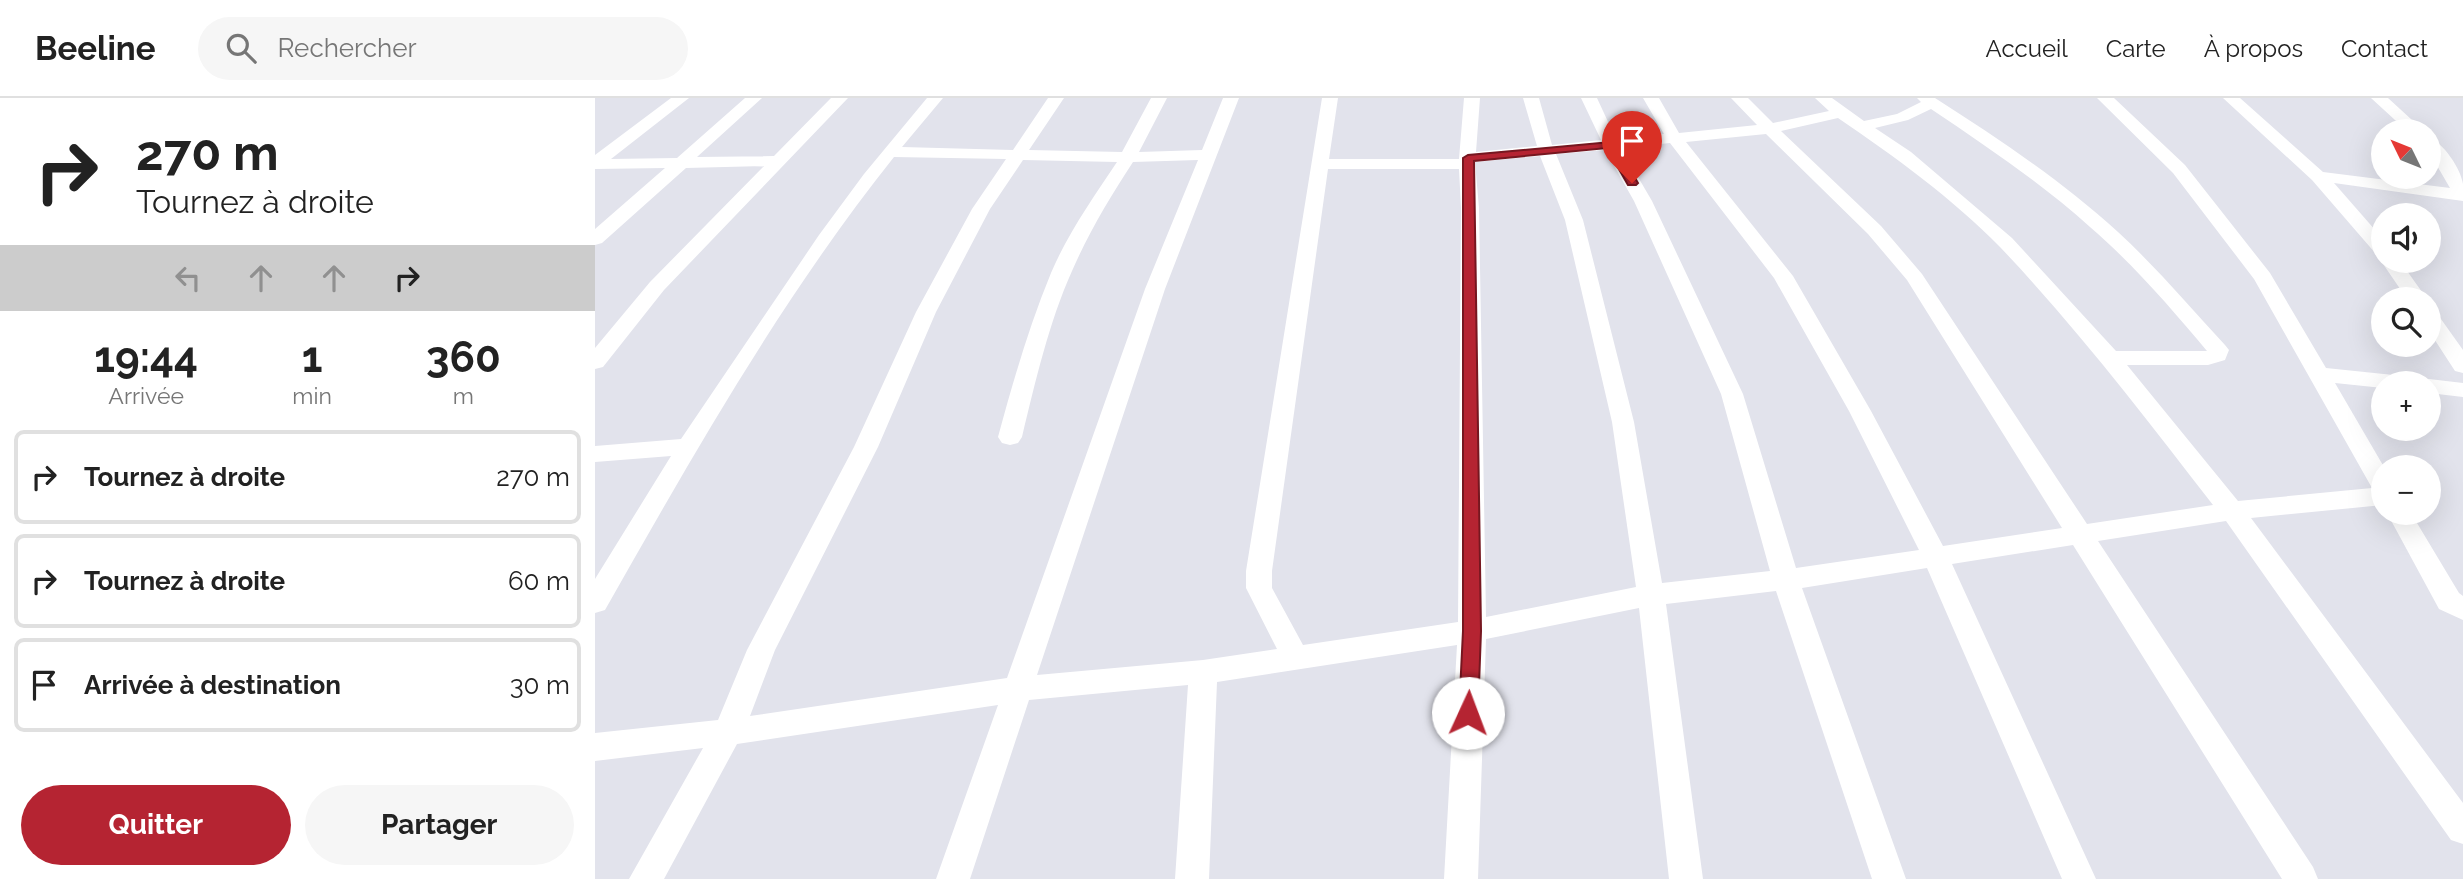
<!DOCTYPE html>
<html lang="fr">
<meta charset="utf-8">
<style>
:root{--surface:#fff;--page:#f6f6f6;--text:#222;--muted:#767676;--line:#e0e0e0;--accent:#b52432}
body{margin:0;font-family:Raleway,sans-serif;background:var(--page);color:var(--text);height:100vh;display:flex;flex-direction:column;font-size:26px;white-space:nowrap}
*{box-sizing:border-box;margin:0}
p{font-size:23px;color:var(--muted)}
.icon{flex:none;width:38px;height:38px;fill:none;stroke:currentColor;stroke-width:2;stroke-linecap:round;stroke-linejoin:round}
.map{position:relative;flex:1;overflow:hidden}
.details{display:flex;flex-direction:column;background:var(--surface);width:595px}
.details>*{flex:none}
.guide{background:#fff;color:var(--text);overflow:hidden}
.needle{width:46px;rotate:313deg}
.buttons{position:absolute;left:1776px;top:21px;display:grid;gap:14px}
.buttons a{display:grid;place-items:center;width:70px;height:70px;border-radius:50%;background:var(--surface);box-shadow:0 7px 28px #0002;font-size:35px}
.pin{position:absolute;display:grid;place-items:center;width:60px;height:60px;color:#fff;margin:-72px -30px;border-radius:50% 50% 50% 0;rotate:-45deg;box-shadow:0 0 7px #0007}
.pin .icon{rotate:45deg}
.me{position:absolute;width:77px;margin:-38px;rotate:2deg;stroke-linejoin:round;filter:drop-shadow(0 0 5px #0008)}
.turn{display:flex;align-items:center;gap:24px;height:147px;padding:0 21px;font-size:32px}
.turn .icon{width:91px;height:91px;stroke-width:2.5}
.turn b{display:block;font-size:49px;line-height:60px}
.lanes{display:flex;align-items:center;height:66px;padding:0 21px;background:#0003;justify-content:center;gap:35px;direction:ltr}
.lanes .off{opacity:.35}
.eta{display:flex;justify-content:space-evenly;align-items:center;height:119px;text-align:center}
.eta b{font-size:42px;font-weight:700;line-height:49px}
.cta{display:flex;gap:14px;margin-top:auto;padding:14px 21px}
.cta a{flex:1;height:80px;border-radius:42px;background:var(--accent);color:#fff;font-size:28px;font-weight:700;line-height:80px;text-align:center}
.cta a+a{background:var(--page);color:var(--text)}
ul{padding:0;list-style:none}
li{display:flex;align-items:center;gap:21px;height:94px;margin:0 14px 10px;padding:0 7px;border:4px solid var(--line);border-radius:10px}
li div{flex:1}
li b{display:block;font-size:26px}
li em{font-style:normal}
header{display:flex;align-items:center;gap:42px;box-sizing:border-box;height:98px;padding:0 35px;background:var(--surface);border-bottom:2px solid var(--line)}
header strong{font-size:33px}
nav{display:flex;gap:38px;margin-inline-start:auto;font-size:24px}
.search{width:490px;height:63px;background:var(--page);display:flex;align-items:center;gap:18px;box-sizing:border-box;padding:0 24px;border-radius:38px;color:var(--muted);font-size:26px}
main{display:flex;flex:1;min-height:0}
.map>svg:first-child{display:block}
</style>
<header>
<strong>Beeline</strong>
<div class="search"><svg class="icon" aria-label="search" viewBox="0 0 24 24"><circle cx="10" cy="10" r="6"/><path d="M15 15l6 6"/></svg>Rechercher</div>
<nav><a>Accueil</a><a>Carte</a><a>À propos</a><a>Contact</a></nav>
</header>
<main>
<section class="details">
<div class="guide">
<div class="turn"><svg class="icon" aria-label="right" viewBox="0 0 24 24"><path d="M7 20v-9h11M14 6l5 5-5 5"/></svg><div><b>270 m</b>Tournez à droite</div></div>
<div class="lanes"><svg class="icon off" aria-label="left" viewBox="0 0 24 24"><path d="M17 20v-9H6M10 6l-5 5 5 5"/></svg><svg class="icon off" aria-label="ahead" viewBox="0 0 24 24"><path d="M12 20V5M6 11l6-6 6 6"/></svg><svg class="icon off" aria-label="ahead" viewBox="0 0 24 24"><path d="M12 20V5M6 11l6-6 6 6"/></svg><svg class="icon" aria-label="right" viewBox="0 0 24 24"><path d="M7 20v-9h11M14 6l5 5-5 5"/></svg></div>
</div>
<div class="eta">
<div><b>19:44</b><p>Arrivée</p></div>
<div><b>1</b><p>min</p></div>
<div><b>360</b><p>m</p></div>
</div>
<ul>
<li><svg class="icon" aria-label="right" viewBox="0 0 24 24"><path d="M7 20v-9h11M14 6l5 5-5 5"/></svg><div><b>Tournez à droite</b></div><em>270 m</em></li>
<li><svg class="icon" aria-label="right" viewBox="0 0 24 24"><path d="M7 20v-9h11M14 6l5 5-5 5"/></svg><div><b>Tournez à droite</b></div><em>60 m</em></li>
<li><svg class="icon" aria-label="arrive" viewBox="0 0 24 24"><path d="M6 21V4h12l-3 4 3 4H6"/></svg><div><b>Arrivée à destination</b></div><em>30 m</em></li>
</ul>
<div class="cta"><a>Quitter</a><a>Partager</a></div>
</section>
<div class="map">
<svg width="1868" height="781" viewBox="0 0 1868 781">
<rect width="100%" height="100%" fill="#e2e3ec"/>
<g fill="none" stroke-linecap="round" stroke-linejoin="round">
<path fill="#fff" fill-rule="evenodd" d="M76 0H94L16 61 82 60 150 0H167L102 59 179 58 236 0H253L69 192 8 269 0 271V250L55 184 169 68 91 70 7 145 0 147V131L70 70 0 71V57Z
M332 0H348L307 49 418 52 453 0H469L434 52 527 54 556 0H572L544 54 607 52 628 0H644L570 191 442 577 608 562 682 551 651 490V473L727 0H743L734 61H864L869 0H885L881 54 942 48 928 0H944L957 47 1006 42 986 0H1002L1021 41 1069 36 1048 0H1064L1084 35 1162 27 1136 0H1153L1178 25 1234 13 1220 0H1237L1269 23 1302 16 1326 4 1322 0H1340C1404 41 1467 83 1523 134 1561 169 1595 209 1630 247L1634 252 1630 262 1613 267H1532L1643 403 1777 390 1659 181 1578 75 1502 0H1519L1590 67 1675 175 1731 270 1808 278 1816 280 1819 285H1788V290L1740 285 1789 369 1788 407 1656 420 1868 705V746L1856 742 1631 423 1503 443 1718 769 1723 781H1687L1478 447 1357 466 1501 781H1467L1332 470 1207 490 1311 781H1277L1181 493 1071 506 1108 781H1074L1044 510 891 541 883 781H849L862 547 622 584 614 781H580L593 587 434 602 375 781H341L403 607 142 646 69 781H34L108 650 0 663V635L123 622 152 552 259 349 321 214 377 111 411 61 299 59C188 198 98 357 10 512L0 515V481L76 358 0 364V348L86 341 224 137 269 76ZM1336 11C1391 48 1446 85 1495 129 1538 166 1576 210 1612 253H1521L1417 140 1316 54 1280 30 1313 22ZM1243 20C1299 58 1358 101 1405 149 1482 230 1550 319 1618 407L1492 426 1327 176 1286 128 1186 33ZM1171 36 1273 136 1312 182 1467 430 1348 448 1276 313 1198 178 1091 44ZM1075 45 1179 180 1254 313 1324 452 1201 470 1148 296 1057 103 1026 50ZM1010 52 1039 103 1126 296 1175 473 1067 485 1039 324 988 122 961 56ZM945 58 970 122 1017 324 1041 489 891 519 884 110 880 64ZM428 62 522 64C498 100 473 135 456 175 434 228 418 284 403 339L407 345 415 347 423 345 427 339C440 285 454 224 477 173 494 134 515 99 538 64L603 62 550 191 412 580 155 618 180 552 283 349 341 214 395 111ZM733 71H864L866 110 863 524 708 547 677 490V473Z
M1628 0H1645L1728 74 1855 90 1834 54V40C1848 44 1866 71 1868 86 1868 91 1868 98 1868 103L1739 85 1788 141V158L1781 156 1717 82Z
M1776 0H1793L1829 33H1812Z
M1788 160V163H1805L1832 201H1812L1786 163Z
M1834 212 1841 214 1868 252V275L1860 273 1834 233Z
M1834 281 1868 285V299L1834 295V285H1825Z
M1792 415H1816L1864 495 1868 498V522L1844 511Z"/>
</g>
<path fill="#b52432" stroke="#761720" stroke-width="2" d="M1016 44 1021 47 1043 85 1041 87H1033L1012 50 879 63 886 533 883 615 880 621 873 624 866 621 864 615 868 533V60L873 57Z"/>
</svg>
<div class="buttons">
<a><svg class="needle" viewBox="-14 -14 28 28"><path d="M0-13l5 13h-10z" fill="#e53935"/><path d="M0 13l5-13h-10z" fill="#767676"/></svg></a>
<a><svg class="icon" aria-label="sound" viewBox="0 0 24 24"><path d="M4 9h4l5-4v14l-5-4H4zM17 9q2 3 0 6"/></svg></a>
<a><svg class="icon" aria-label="search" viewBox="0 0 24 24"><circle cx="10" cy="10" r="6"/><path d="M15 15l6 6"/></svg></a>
<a>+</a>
<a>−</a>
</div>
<div class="pin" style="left:1037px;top:85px;background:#d93025"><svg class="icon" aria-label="arrive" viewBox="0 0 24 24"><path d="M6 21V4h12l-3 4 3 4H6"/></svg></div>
<svg class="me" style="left:873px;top:615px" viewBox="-20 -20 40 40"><circle r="19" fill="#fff"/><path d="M0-13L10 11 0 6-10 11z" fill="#b52432"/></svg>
</div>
</main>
